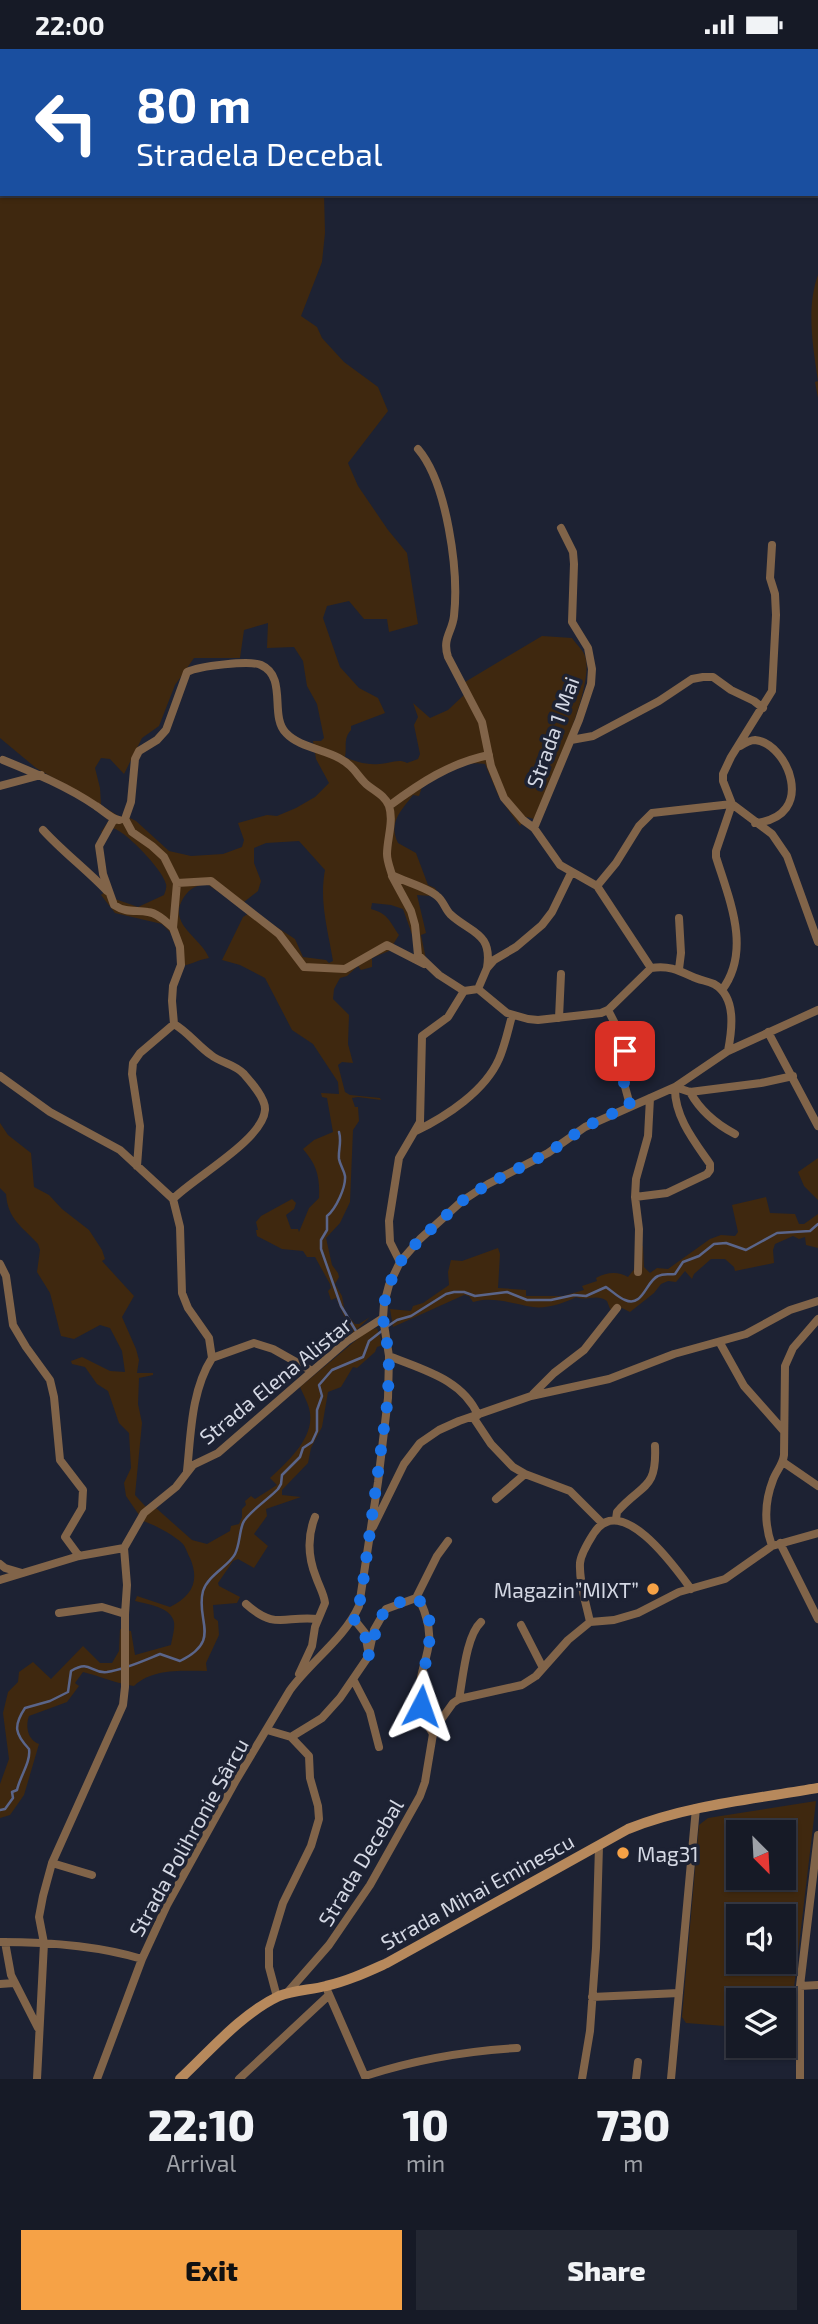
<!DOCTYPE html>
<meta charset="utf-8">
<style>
:root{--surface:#161a26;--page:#232732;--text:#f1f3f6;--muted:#9ea1a7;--line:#353843;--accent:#f6a246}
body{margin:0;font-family:"Exo 2",sans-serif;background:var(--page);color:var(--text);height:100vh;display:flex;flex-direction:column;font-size:26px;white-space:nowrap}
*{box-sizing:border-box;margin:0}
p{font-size:23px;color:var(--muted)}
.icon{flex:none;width:38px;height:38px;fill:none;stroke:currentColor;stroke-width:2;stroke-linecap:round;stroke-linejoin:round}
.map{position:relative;height:2030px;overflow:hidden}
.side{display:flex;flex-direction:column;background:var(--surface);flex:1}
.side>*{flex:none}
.banner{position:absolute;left:0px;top:0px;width:819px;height:147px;box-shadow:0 2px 5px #0004,0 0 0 2px var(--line);background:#1a4fa0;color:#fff;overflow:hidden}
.needle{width:46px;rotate:156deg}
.controls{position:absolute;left:726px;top:1771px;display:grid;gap:14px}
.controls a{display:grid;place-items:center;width:70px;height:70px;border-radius:0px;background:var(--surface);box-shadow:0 2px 5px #0004,0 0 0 2px var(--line);font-size:35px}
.pin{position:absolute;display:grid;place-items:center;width:60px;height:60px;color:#fff;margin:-30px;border-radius:14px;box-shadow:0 4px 10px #0006}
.me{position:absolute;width:77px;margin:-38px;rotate:4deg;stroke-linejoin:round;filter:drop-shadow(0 0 5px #0008)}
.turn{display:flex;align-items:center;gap:24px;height:147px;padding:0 21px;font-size:32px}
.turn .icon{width:91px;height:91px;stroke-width:2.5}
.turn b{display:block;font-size:49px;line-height:60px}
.eta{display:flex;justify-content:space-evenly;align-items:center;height:119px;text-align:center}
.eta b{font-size:42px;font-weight:800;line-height:49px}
.button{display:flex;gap:14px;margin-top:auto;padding:14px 21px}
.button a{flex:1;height:80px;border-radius:0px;background:var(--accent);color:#111;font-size:28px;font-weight:800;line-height:80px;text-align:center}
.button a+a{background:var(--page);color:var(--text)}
.status{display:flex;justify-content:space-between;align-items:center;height:49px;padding:0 35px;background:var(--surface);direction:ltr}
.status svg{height:19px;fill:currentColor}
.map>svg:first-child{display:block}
</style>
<div class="status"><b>22:00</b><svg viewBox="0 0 49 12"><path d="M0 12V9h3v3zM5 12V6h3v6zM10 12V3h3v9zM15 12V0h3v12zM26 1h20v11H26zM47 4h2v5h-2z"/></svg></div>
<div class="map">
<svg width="818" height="2030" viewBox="0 0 818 2030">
<rect width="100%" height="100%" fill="#1d2233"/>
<path fill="#3f280f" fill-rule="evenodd" d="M0 0H89L2 2V145H324L325 184 322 213 301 267 317 278 322 289 344 313 378 338 388 362 348 414 358 437 388 481 407 504 418 575 389 583 387 570H364L349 552 327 557 323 569 340 618 359 639 378 649 385 664 351 677V681C343 690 347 697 345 708 355 713 367 716 379 715 389 715 398 709 407 714L418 710 420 705 414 676 418 668 413 654 430 669 448 661 465 645 460 636 542 587 572 589C576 595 583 601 585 607 596 637 547 738 534 770L527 768 520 777 499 748 485 715C461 711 441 726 422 738L419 747 413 746C401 762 388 773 398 794L416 804 428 836 435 839 437 843 432 847 417 846 426 884 421 886 426 910 416 908 414 891 403 860 391 856 372 854 371 860C389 865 389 872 399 886L389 902 372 909V918L361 921 358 917 347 927 340 929 334 940 333 950 349 966 348 995 353 1014 342 1013 338 1016 345 1043 350 1046 380 1049 381 1051 358 1048 352 1049 355 1058H358L359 1072 353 1081 350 1153 340 1174 326 1189 332 1216 338 1224 339 1228 335 1235 342 1247 345 1263 355 1275H359L370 1268 346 1291 344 1290 349 1278 336 1249 331 1251 328 1242 331 1239 330 1235 315 1208H307L303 1202 282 1200 257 1187 256 1181H258L256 1173 261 1167 292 1150 296 1154 294 1160 286 1166 291 1180H298L299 1183 309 1159 319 1149C320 1128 317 1116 303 1100L314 1091 333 1083 327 1049 322 1048 321 1044 339 1045 338 1033 313 995 292 981 265 929 240 916 222 911 243 868 252 862 295 890 303 908 326 911 329 914 333 912C328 881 319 853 325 821L299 792 266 794 254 799V814L261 832 258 842 244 853 250 858 246 864 235 854 207 835C197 836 190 839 184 848 166 875 201 888 209 909 197 911 188 917 177 918L178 907 173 886 162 875 115 864 101 846 110 838 115 850 138 858 164 846C165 843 167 839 166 835 164 822 124 780 112 779L106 787 101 783 110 770 101 756 36 719 0 689ZM268 574 267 599 294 598 303 612 307 637 317 655 324 689 321 692H313L316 710 329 734 315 748 296 759 277 767 267 766 238 774 244 791 242 798 223 805 191 807 169 802 136 772 124 766 120 768 101 756 100 739 95 719 101 709 110 710 124 725 142 689 159 677 175 636 194 609H240L244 581Z
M120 0H353L119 2Z
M818 226V349L815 333 818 332C813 298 806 259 818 226Z
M0 1074 8 1086 31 1104 34 1138 49 1146 62 1160 89 1181 102 1201 105 1210 102 1212 134 1247 122 1268 136 1300 139 1311 137 1324H153V1326L139 1329 138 1355 142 1374 135 1446 146 1458 139 1466 126 1447 124 1434 131 1419 129 1384 119 1374 108 1342 97 1335 85 1318 72 1315 71 1312 82 1308 110 1322 125 1323 122 1302 110 1279 100 1276 74 1290 61 1287 50 1244 37 1223 40 1201 38 1195C22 1177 8 1171 6 1145L0 1139Z
M818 1109V1151L804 1137 798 1123Z
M766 1148 770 1164 795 1165 799 1175H804L818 1165V1199L806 1196 805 1188 799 1190 793 1187 775 1195 773 1201 774 1214 735 1222 734 1218 725 1210H711L694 1225 692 1230 685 1222 676 1233 668 1232 661 1235 654 1244 630 1263 622 1259 618 1262 610 1260 607 1252C596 1244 587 1253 576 1248 565 1254 546 1260 533 1258 512 1255 494 1247 473 1253L469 1247 464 1246 393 1278 390 1260 411 1262 413 1257 423 1254 449 1236 448 1223 451 1211 462 1212 498 1199 500 1205 498 1239 526 1241V1247H563L584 1241 582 1237 597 1232 596 1229C607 1223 618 1222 628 1228L636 1218 637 1196 643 1197 644 1218 650 1224 657 1219 668 1220 710 1190 721 1186 735 1187 738 1183 732 1156Z
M377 1279 383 1296 377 1298 375 1303 357 1319 353 1318 341 1338 328 1343 322 1378 311 1399 308 1414 282 1441V1446L301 1448 266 1460 267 1467 254 1485 268 1497 254 1519 238 1510 233 1512 218 1534 219 1537 240 1548 237 1554 213 1556 214 1569 218 1572 219 1586 206 1614 207 1622C183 1622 153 1619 134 1637 117 1635 100 1627 83 1623L75 1634 79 1637 67 1653 29 1667C25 1678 28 1691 39 1695L24 1746 10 1766 0 1769V1735L9 1710 3 1664 8 1643 18 1633 19 1623 33 1613 51 1630 83 1597 100 1614H112L119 1602 120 1580 131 1582 135 1606 171 1596C172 1590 175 1580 174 1573 171 1558 147 1555 135 1552L137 1547 170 1558C192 1547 200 1532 190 1509 187 1504 186 1498 182 1494 172 1485 155 1476 143 1472L150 1462 156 1459 192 1491 207 1495 230 1482 231 1477 239 1475 242 1468V1460L246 1456 245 1452 251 1447 255 1450 277 1436 270 1429C288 1412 317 1387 309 1359 307 1352 303 1345 300 1338L367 1282Z
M816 1752 789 1981H784V1951H738V1978L686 1974 682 1968 699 1776 708 1769ZM738 1783H784V1829H738ZM738 1867H784V1913H738Z"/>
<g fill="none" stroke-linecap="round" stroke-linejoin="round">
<path stroke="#5a658a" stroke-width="2.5" d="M339 1083C342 1093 338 1101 339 1110 340 1116 344 1121 345 1127 346 1138 336 1160 327 1167V1181L321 1191V1200L341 1257 356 1282
M388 1277 397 1271 411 1267 446 1245 454 1243H464L475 1247 507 1243 527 1251H551L574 1246 586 1247 606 1238C612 1242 619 1249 625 1251 643 1259 646 1232 658 1227 664 1224 669 1226 675 1225L683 1213 699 1207 714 1195 726 1194 746 1201 777 1184 810 1182 818 1175
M0 1761 5 1760 13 1749 12 1743 17 1741C20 1727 31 1713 29 1700 15 1685 13 1677 25 1659L50 1652 68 1643 71 1622C91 1610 90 1625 107 1623 126 1620 143 1612 160 1605L180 1612C223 1591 195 1572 203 1542 208 1526 229 1517 235 1505 240 1495 239 1484 243 1474 246 1465 271 1448 278 1440L281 1435 282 1426 300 1408 303 1399 312 1393 317 1382V1361L322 1347 319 1336 332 1321 363 1308 369 1292 383 1281"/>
<path stroke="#816449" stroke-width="8" d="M418 400C447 434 459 522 454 567 452 584 442 589 448 608L482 673 491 717 504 749 523 771 534 779 560 816 597 837
M772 496 770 529 775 545 776 566 772 642 731 708 723 725V732L732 755 772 785 787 807 818 893
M571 691 593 687 659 652 692 630 703 628H713L731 641 754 652 763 659
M740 697C745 694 750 691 755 691 788 694 818 768 755 774
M3 711C35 724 68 738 96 757 104 762 111 770 119 771
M0 737 41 726
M389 757C420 734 450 714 489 706
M114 770 99 797 103 825 114 856C126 864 135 861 148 863 158 864 166 873 173 879
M534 779 579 671 591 635 592 620 588 599 572 573 574 515 573 503 561 479
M43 781C63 803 86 820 107 842
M392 827 411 862 415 876 418 906 439 926 464 942 448 968 422 987 420 1073 399 1109 389 1172 390 1193 400 1213
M177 834 211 832 279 885 304 918 345 920 387 896 424 915
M651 919 597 837 616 814 639 777 652 764 732 755
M651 919C668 916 678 921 693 928 700 931 707 932 714 935 737 948 732 981 728 1002
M679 920 681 904 679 869
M478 940 487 919 494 911 516 898 542 876 552 863 571 824
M722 941C752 901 729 850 716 808V802L732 755
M464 942 478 940 507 964 528 970 538 971 601 964 608 961 651 919
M608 961 625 994 624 1034 630 1056
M559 969 561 925
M768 983 818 1077
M0 1027 50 1063 120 1101 173 1150 180 1178 182 1244 188 1259 209 1289 212 1309C191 1342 191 1385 187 1422
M690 1043C701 1063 716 1075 735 1085
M416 1082C447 1067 485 1042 499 1010 505 996 508 981 512 967
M137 1117 140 1077 132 1025 133 1014 140 1004 174 975 172 952 173 937 181 916 180 898 173 879 177 834 164 808 152 797 132 783 125 770 131 753 135 710 139 702 157 691 166 681 187 623C199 617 250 611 261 616 288 628 269 667 286 684 299 698 323 700 339 709 354 717 356 725 366 735 374 742 385 746 389 757 394 772 387 790 387 805 387 812 390 819 392 826 403 832 429 839 437 847 443 851 445 860 450 865 470 884 493 883 487 919
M635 1148 636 1130 648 1087 650 1049
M173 1150C193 1129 263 1091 265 1061 266 1050 251 1033 244 1025 235 1015 221 1014 211 1006 198 997 188 983 174 975
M0 1215 6 1227 13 1276 26 1298 50 1331 54 1348 60 1411 83 1441 82 1459 65 1488 79 1507
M638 1223 639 1180 635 1148 667 1144 707 1125 710 1121V1115C694 1092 674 1067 675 1038L690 1043 761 1034 793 1027
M720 1294 744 1337 783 1381
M212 1309 254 1294 273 1300 312 1322
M533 1345 554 1324 584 1301 617 1259
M478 1366C462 1330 423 1321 389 1307L383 1269 384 1255 389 1236 400 1213 420 1190 462 1152 488 1135 548 1104 585 1078 675 1038 728 1002 818 961
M473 1368 491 1395 513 1418 525 1425 570 1442 602 1474
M783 1413 818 1437
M496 1450 525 1425
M616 1470 617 1463C642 1434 657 1442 655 1397
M373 1478 404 1415 420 1394 439 1381 459 1372 531 1347 609 1330 674 1305 746 1285 790 1261 818 1252
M780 1494 818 1570
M772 1497C764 1475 764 1454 773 1431 776 1422 783 1416 784 1406L785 1317 793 1299 818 1270
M0 1515 5 1519 22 1524
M0 1531 79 1507 124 1499 144 1464 176 1438 193 1416 218 1404 347 1292 383 1269
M246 1555C276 1582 285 1566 318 1570
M59 1564 102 1558 125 1565
M353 1569 365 1584 368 1601
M590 1573C586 1554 579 1533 580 1514 581 1504 589 1492 594 1484 621 1442 675 1518 691 1540
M521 1576 543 1619
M299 1625 312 1597 315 1578 325 1554C324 1545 319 1537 316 1528 308 1508 307 1488 315 1468
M353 1630 370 1663 379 1698
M459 1650C463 1629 466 1587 481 1573
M267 1681 291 1688 309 1707 310 1729 318 1757 319 1770 311 1797 283 1854 269 1900V1918L277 1948
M433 1685C425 1672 419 1658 419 1643 420 1615 436 1598 426 1568 424 1560 422 1554 416 1549L437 1507 448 1492
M291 1688 322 1669 340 1649 368 1608 374 1581 386 1560 416 1549
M52 1814 92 1826
M0 1893C47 1893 96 1896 142 1910
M5 1893 11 1926 38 1979
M0 1935 14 1934
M800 1937 818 1936
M328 1943 366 2030
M287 1944 329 1896 370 1836 420 1747 425 1733 433 1685 438 1675 453 1654 459 1650 522 1636 536 1627 568 1591 590 1573 614 1571 638 1564 679 1543 725 1530 772 1497 818 1484
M592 1948 679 1944
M365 2027C414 2011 465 2002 517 1999
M37 2030 44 1894 39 1868 43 1847 52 1814 123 1656 125 1638V1565L127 1536 124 1499
M97 2030 142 1910 167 1856 235 1733 290 1641C311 1612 344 1590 359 1557L378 1433 388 1349 389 1307
M239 2030 329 1946
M582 2030 590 1982 596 1899 599 1797
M636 2030 638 2013
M671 2030 696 1759
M800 2030V1937L818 1786"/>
<path stroke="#b7895c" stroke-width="10" d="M180 2030C210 2002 241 1965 279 1947 294 1941 311 1941 326 1937 348 1932 367 1923 387 1914L628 1780C688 1756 755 1750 818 1739"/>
</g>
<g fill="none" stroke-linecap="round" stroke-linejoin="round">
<path stroke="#1a73e8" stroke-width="12" stroke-dasharray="0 21.6" d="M421 1657C416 1625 447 1572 416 1549 372 1557 381 1575 368 1608L365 1584 353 1569 359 1557 363 1534 388 1349 389 1307 383 1269 384 1255 389 1236 400 1213 420 1190 462 1152 488 1135 548 1104 585 1078 630 1056 624 1034 625 1002"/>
</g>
<g fill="#f6a246" stroke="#1d2233" stroke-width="2.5">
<circle cx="653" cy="1540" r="7"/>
<circle cx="623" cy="1804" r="7"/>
</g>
<g text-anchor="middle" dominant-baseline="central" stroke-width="7" stroke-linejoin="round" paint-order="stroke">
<g font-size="21" fill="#d4d8e4" stroke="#1d2233">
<text transform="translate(552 683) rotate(-70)">Strada 1 Mai</text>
<text transform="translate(275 1331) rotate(-39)">Strada Elena Alistar</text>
<text transform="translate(188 1788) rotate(-61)">Strada Polihronie Sârcu</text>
<text transform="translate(360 1813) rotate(-59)">Strada Decebal</text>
<text transform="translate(477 1842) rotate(-29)">Strada Mihai Eminescu</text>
</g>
<g font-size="21" fill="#d4d8e4" stroke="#1d2233" text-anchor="end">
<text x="639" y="1540">Magazin”MIXT”</text>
<text x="637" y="1804" text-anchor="start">Mag31</text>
</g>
</g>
</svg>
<div class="controls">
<a><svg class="needle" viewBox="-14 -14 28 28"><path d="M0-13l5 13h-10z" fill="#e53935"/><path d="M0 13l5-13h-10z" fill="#9ea1a7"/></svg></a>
<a><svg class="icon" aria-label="sound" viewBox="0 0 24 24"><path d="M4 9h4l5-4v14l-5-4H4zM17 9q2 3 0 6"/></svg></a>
<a><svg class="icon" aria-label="layers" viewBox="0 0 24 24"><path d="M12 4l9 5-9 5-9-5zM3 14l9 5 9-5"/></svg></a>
</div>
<div class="pin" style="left:625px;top:1002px;background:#d93025"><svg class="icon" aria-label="arrive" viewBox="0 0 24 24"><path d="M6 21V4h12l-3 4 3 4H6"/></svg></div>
<svg class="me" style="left:421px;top:1657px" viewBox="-20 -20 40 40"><path d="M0-17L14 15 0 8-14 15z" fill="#1a73e8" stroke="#fff" stroke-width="4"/></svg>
<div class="banner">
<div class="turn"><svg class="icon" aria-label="left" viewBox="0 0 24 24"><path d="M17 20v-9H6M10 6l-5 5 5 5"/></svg><div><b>80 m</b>Stradela Decebal</div></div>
</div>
</div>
<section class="side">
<div class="eta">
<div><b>22:10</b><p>Arrival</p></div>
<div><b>10</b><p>min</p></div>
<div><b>730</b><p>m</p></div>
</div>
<div class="button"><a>Exit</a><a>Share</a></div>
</section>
